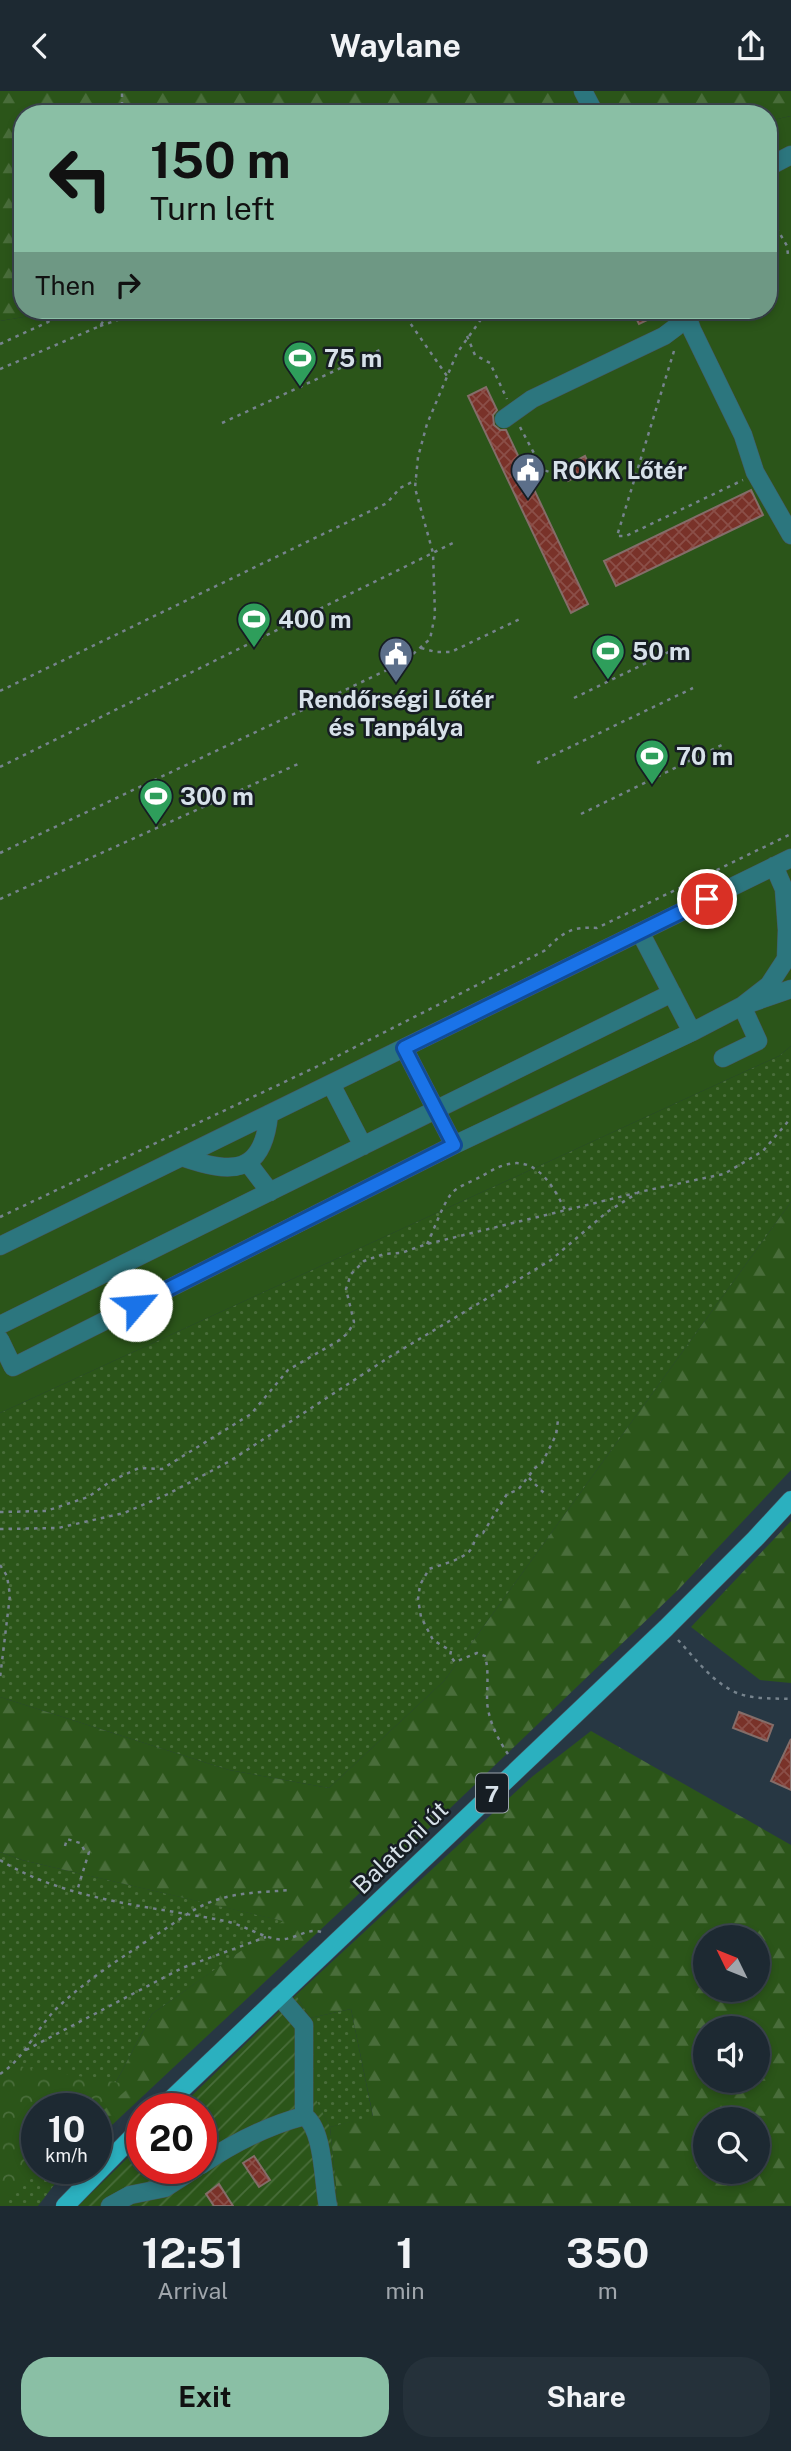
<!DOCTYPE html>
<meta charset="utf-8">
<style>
:root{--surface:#1d2932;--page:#25313a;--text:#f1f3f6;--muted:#a0a6ac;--line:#3b454d;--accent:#8abfa5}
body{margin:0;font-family:"Public Sans",sans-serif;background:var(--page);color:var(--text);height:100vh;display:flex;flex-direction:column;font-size:26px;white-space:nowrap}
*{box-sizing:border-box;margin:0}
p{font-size:23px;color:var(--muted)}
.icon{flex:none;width:38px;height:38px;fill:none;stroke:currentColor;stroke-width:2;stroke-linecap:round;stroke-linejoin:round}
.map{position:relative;height:2115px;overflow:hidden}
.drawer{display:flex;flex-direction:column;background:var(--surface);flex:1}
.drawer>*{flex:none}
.hud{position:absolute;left:14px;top:14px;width:763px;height:214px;border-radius:28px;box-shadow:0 4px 10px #0003,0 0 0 2px var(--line);background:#8abfa5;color:#111;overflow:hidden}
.needle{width:46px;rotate:313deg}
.controls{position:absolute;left:693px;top:1834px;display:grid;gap:14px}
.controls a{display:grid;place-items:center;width:77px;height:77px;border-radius:50%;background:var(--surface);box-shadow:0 4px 10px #0003,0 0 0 2px var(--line);font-size:35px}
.speed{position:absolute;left:21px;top:2002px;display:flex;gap:14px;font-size:35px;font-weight:700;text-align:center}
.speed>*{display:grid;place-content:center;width:91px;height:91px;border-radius:50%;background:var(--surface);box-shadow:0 4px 10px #0003,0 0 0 2px var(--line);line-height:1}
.speed small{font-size:18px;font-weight:400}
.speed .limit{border:10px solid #d22;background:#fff;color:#111}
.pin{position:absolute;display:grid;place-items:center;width:60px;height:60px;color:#fff;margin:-30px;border:4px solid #fff;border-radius:50%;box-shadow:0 2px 7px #0007}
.me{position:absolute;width:77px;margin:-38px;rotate:63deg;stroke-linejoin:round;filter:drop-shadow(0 0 5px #0008)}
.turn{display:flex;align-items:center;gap:24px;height:147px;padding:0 21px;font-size:32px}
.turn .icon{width:91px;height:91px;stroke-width:2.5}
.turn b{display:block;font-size:49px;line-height:60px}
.then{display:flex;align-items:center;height:66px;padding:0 21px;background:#0003;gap:14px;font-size:26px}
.eta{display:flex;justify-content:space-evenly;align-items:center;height:119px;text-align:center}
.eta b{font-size:42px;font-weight:700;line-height:49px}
.action{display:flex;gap:14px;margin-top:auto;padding:14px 21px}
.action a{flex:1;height:80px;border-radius:28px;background:var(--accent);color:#111;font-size:28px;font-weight:700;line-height:80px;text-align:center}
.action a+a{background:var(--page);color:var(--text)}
header{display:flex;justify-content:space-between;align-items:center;height:91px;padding:0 21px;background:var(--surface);font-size:32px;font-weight:700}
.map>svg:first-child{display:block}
</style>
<header><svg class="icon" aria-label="back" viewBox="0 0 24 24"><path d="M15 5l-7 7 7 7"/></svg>Waylane<svg class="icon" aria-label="share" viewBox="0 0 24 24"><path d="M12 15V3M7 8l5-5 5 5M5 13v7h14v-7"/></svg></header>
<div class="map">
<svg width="791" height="2115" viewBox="0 0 791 2115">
<defs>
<pattern id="grass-dots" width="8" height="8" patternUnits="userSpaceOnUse" patternTransform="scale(1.75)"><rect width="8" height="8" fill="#2b5519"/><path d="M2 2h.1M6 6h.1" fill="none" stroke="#496d3a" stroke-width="1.8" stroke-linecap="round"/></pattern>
<pattern id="forest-firs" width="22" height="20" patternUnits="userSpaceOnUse" patternTransform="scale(1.75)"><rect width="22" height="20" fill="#2b5519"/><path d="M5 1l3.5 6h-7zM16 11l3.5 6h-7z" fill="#496d3a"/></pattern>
<pattern id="park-crowns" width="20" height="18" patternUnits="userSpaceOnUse" patternTransform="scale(1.75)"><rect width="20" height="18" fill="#2b5519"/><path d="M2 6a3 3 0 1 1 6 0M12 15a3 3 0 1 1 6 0" fill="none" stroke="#496d3a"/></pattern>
<pattern id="garden-furrows" width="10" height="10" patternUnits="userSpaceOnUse" patternTransform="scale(1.75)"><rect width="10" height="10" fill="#2b5519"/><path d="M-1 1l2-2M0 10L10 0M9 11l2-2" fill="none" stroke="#496d3a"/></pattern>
<pattern id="building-cross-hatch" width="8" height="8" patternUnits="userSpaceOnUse" patternTransform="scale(1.75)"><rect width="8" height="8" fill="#793229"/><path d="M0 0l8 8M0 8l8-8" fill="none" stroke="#8b4f48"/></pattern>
</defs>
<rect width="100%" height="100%" fill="#273743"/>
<path fill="url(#grass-dots)" d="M791 955V1111L444 1590 329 1697 229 1679 0 1606V1322L779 965Z
M0 1761 22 1769 284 1830 152 1923 113 1997 96 2018H37V2077H67L38 2115H0Z
M351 1918 373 2026 330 2036 313 2004 310 1927Z"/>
<path fill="url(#forest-firs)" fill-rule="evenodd" d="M0 0H791V25L768 30V23H23V219H65L0 230Z
M791 1111V1379L679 1498 442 1725 96 2049V2021L113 1997 152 1923 283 1830 22 1769 0 1761V1606L229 1679 329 1697 444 1590Z
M791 1430V1592L760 1589 691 1536Z
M591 1640 791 1754V2115H338L330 2036 373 2025 351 1918 310 1927 296 1904 533 1685ZM705 1846H758V1899H705ZM705 1937H758V1990H705ZM705 2028H758V2081H705Z"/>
<path fill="url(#park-crowns)" d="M0 1972 132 1994 96 2026V2018H37V2077H39L0 2112Z"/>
<path fill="url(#garden-furrows)" d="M296 1904 310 1927 313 2003 330 2036 338 2115H78L142 2053V2077H201V2018H178Z"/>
<path fill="#2b5519" d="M791 25V955L779 965 0 1322V230L65 219H768V30Z"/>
<path fill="url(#building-cross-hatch)" stroke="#846d69" stroke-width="2" d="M632 219H668L639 233Z
M486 296 497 319 493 324 494 334 500 339H506L588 513 571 522 468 305Z
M585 365 591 378 568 390 561 378Z
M751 399 763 424 616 495 604 470Z
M739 1621 773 1634 767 1650 733 1637Z
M791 1648V1699L771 1690Z
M254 2065 270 2089 259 2096 243 2072Z
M219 2093 233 2115H214L206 2103Z"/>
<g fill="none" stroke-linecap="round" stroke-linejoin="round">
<g stroke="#475661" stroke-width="19">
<path id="minor" d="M583 0 595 23
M768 76 791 64
M685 219 692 239 743 344 755 381 791 444
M504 328 532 308 664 245 676 236 683 219
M640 841 692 941
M404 957 454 1054
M723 967 758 950 742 915 791 898
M331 993 363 1055
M182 1066C231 1083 263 1085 269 1023
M248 1072 270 1101
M0 1155 791 767
M0 1234 672 902
M0 1249 13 1276 454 1054 692 941 742 915 769 894 786 868 787 839 784 798 774 775
M279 1905 304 1934V2025
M201 2074C233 2052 267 2035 304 2025 324 2037 323 2092 328 2115
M110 2115 130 2104 165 2097 196 2077"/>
</g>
<g stroke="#475661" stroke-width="19">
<path id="major" d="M161 2018 666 1537 755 1448 791 1409
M65 2115 142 2036"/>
</g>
<path stroke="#76838d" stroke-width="2.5" stroke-dasharray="3.5 5" stroke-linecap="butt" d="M122 23V0
M768 122 787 155 788 164
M401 219 447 285
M100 235 147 219
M467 245 475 264 490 272 507 308
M0 253 48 231 63 219
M674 260 617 445H626L743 389
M0 278 100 235 111 219
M222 332 384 257
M520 336 543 379 560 384
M421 557 436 561H451L520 528
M0 600 387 412 400 397 416 389
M574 607 677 557
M537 672 693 597
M0 676 457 450
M581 723 726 652
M0 762 404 571 430 548 435 524 433 462 415 397 418 366 427 333 457 262 482 227 494 219
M0 808 298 673
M0 1126 316 976 544 860C563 842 570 835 597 837L791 743
M427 1153C435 1137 441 1117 451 1103 458 1095 471 1091 480 1086 488 1082 496 1076 505 1074 536 1064 554 1096 565 1119
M529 1387 544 1402
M0 1421 46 1420 88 1406 111 1390 139 1377 162 1378 251 1323 288 1279 338 1250 348 1242 354 1231 346 1198 351 1183 364 1170 384 1163 401 1162 427 1153 636 1102
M0 1438 58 1437 124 1422 168 1403 230 1370 391 1265 551 1169 607 1121 639 1101 724 1083 763 1060 791 1027
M0 1474 7 1485 10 1504 0 1587
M678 1549C694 1566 710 1588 731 1599 748 1609 772 1607 791 1608
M508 1663C498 1649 488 1628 487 1610 487 1594 489 1580 485 1565L477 1562 455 1571 450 1565 451 1560 433 1549 421 1526 418 1508 420 1494 429 1478C440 1474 458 1470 467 1462 475 1457 473 1448 479 1442H483L507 1403 518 1399 535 1377 542 1372 556 1344 558 1329
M65 1755 67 1748 80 1752 85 1760 89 1761 77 1800
M0 1769C67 1810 151 1815 225 1830 243 1834 258 1844 276 1848 292 1851 307 1836 321 1841
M26 1959 182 1877 266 1846
M0 1983C24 1968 36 1938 56 1918 86 1889 121 1867 156 1844 175 1832 194 1816 216 1809 240 1801 266 1801 291 1799"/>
<use href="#minor" stroke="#2c767e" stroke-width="18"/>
<use href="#major" stroke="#2bb0bf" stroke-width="18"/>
</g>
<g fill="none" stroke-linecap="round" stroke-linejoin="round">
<g stroke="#114b97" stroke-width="18">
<path id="route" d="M136 1214 454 1054 404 957 707 808"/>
</g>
<use href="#route" stroke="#1a73e8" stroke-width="12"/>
</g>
<defs>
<g id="stadium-pin" transform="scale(1.75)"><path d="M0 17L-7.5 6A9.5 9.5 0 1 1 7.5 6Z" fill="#2e9e5b" stroke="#161d23"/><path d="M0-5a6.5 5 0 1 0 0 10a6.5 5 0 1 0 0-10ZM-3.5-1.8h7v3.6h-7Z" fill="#fff"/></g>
<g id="civic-pin" transform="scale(1.75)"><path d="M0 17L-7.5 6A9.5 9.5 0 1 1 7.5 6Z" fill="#5c6f8a" stroke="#161d23"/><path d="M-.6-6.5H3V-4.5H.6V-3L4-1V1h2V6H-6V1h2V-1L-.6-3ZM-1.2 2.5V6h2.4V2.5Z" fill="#fff"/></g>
</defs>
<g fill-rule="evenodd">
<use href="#stadium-pin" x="300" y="267"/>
<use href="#civic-pin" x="528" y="379"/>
<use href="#stadium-pin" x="254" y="528"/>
<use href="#stadium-pin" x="608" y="560"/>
<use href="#civic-pin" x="396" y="563"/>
<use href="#stadium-pin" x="652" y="665"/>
<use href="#stadium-pin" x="156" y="705"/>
</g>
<g text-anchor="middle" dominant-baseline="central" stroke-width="5" stroke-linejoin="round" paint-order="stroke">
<rect fill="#161d23" stroke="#9da6ae" stroke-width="2" x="476" y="1682.5" width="32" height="39" rx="5"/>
<g font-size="23" font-weight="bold" fill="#d7e1e9">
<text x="492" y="1702">7</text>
</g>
<g font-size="24" font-weight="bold" fill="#d7e1e9" stroke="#161d23" text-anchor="start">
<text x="324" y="267">75 m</text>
<text x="552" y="379">ROKK Lőtér</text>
<text x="278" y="528">400 m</text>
<text x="632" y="560">50 m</text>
<text x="396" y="608" text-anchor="middle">Rendőrségi Lőtér<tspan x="396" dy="28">és Tanpálya</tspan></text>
<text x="676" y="665">70 m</text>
<text x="180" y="705">300 m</text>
</g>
<g font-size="24" fill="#d7e1e9" stroke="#161d23">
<text transform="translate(400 1756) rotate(-44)">Balatoni út</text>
</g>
</g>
</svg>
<div class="controls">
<a><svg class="needle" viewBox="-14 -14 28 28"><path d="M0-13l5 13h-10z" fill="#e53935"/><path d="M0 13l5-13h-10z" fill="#a0a6ac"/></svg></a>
<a><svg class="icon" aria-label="sound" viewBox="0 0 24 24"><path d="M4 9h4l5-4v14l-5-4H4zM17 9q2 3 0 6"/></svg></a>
<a><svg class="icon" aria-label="search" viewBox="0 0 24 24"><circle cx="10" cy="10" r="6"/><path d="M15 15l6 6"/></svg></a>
</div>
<div class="speed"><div>10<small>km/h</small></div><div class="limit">20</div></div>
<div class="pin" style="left:707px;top:808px;background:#d93025"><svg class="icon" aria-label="arrive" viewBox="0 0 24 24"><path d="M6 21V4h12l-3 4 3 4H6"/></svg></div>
<svg class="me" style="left:136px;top:1214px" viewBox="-20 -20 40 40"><circle r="19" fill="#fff"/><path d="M0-13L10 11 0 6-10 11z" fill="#1a73e8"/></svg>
<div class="hud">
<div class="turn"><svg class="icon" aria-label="left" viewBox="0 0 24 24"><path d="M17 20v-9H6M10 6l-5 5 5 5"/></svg><div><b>150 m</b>Turn left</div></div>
<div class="then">Then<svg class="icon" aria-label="right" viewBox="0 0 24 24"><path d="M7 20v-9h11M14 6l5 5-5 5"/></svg></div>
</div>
</div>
<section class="drawer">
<div class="eta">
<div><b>12:51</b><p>Arrival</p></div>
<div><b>1</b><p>min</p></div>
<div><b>350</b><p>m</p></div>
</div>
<div class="action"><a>Exit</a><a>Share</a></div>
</section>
